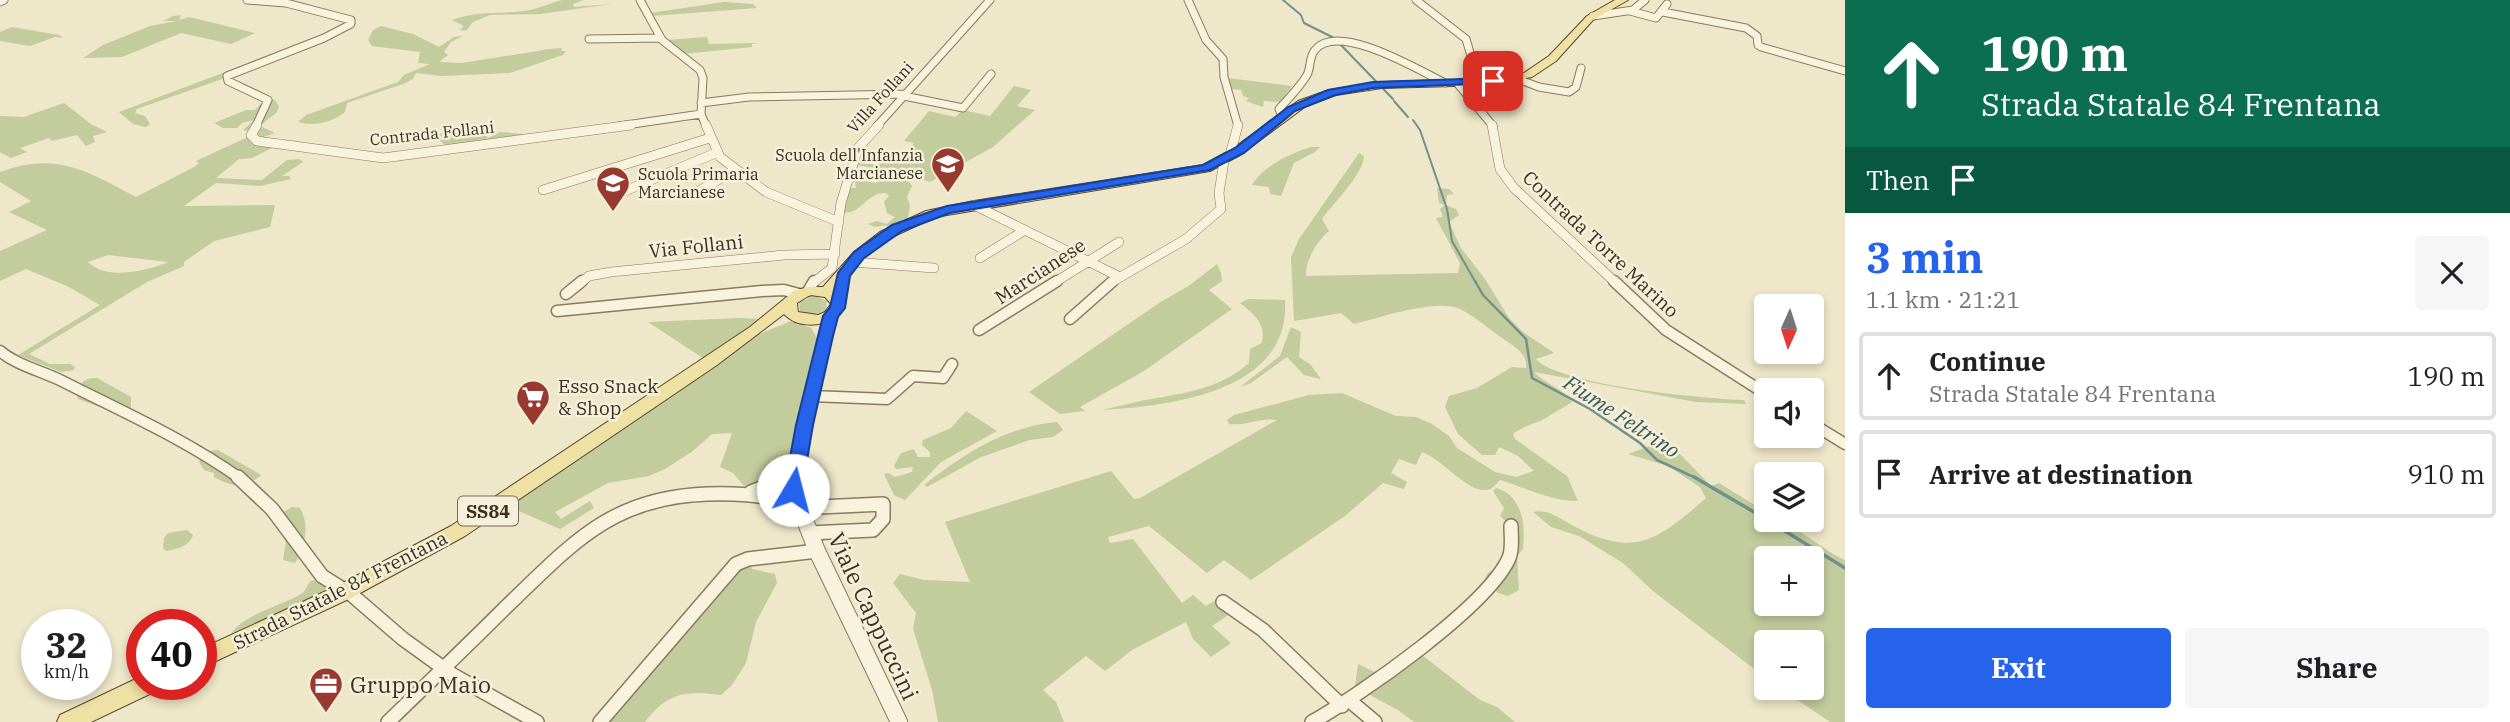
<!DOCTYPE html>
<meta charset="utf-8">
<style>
:root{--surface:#fff;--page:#f6f6f6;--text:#202124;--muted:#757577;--line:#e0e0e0;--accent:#2563eb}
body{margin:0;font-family:"IBM Plex Serif",serif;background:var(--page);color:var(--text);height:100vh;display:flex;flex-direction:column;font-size:26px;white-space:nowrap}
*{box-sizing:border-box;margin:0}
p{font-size:23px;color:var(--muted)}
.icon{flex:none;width:38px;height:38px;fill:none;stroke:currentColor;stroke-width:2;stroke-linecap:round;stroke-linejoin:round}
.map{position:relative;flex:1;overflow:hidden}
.side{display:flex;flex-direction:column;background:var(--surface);width:665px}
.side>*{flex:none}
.top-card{background:#0b6e4f;color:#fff;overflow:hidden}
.needle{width:46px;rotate:183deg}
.buttons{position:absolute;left:1754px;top:294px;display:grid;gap:14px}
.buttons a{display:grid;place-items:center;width:70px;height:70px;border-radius:7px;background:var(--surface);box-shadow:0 4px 10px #0003;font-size:35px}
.speed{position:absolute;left:21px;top:609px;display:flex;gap:14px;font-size:35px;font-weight:700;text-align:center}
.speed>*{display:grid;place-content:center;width:91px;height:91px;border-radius:50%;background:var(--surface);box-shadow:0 4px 10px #0003;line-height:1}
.speed small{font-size:18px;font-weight:400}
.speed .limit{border:10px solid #d22;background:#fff;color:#111}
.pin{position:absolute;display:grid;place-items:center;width:60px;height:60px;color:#fff;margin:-30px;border-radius:14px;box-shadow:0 4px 10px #0006}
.me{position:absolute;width:77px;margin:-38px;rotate:8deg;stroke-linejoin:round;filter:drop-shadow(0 0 5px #0008)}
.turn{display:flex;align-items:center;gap:24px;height:147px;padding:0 21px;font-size:32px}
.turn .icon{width:91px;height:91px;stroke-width:2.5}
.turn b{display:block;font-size:49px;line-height:60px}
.then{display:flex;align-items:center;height:66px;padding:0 21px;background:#0003;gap:14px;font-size:26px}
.round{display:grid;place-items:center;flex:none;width:74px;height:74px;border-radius:7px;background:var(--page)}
.head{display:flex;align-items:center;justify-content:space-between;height:119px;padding:0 21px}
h1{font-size:42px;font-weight:700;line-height:52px;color:var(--accent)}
.action{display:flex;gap:14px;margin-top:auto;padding:14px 21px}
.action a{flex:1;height:80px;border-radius:7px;background:var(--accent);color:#fff;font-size:28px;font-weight:700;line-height:80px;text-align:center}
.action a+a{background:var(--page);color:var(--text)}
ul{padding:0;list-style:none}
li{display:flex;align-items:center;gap:21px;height:88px;margin:0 14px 10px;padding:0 7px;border:4px solid var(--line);border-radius:7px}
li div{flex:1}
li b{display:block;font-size:26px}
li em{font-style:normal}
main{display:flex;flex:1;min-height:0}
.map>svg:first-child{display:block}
</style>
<main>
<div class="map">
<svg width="1845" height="722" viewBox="0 0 1845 722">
<rect width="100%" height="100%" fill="#eee7c9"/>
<path fill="#c2cc9d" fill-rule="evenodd" d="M562 0H584L573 4 574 7 612 4 540 14 490 15 473 22 466 31 460 30 464 26 452 20C474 11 501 14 524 11 536 10 550 3 562 0Z
M724 2 753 4 757 8 652 16 650 13Z
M181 15 179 20 189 17 255 33 231 44 181 33 122 57 83 58 103 45 150 26 177 21H163L173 16Z
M381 26 413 34 439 47 454 37 463 36 451 42 444 52 448 55 439 62 462 63 550 49 562 48 561 51H566L563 55 510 73 441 76 416 73 413 79 403 84 347 103 345 112C333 122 314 127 298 122L306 115 398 82 404 75 430 64 418 63 420 52 372 46 368 40 373 30Z
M12 27 59 35 63 38 55 37 30 46 0 41V32Z
M707 37 709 44 759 43 752 44V47L683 54 665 40Z
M268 56 222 79 137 109 135 113 145 116 150 124 146 127 133 124 119 112Z
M1228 78 1292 86 1280 102 1264 101 1263 107 1246 101 1249 98 1243 96 1241 90 1232 89Z
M1014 86 1031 90 1017 106 1035 110 993 147 930 182 909 174 856 165V162L878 165 883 159 899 162 914 143 904 141 929 111 955 117 963 110 990 116Z
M266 98 275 100 279 107 277 112 260 126 275 133 260 138 257 133 243 130 254 120 242 123 237 128H223L214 123 246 110H255Z
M64 103 91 124 107 132 93 136 95 142 86 146 77 135 52 141 49 138 20 148 27 152 11 158 0 152V116L24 117Z
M449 130 482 132 488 138 500 132 525 134 447 148 442 142 433 138Z
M250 136 278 145 252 158 239 159 216 178 262 180 287 160 300 159 303 162 282 176H289L291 179 260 186 216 183 184 206 275 205 270 227 214 241 184 262V266L147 282 29 354 50 364H70L75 367 74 370 61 372 18 355 100 305 67 286 26 269 0 281V251L47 230 9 212 31 201 0 182V172C56 151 87 171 136 197L194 167 199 163 196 161ZM108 255 168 262C147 271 107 281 88 262Z
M1311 147H1320L1315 152 1294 163 1281 196 1270 194 1269 187 1252 185C1263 166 1291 153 1311 147Z
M1359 153 1364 156C1363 175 1334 202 1322 219L1329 231C1317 241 1305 261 1306 276L1458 273 1460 263 1436 218 1443 217 1440 209 1445 205 1439 203 1437 188 1449 189 1454 194 1447 195 1446 205 1456 209 1459 215 1449 222 1461 248 1485 279 1509 318 1523 332 1554 353 1536 359C1558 385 1706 399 1744 400L1746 404 1696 402 1534 372C1544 383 1567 391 1572 402 1563 408 1555 412 1546 418 1536 424 1526 424 1513 434L1515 439 1567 476 1578 501C1550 501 1527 488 1500 480 1496 484 1492 490 1486 490 1467 492 1442 459 1422 452L1416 465 1399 459 1391 473 1407 482 1404 489 1383 483 1345 516 1251 580 1224 560 1207 573 1149 526 1108 537 1110 543 1133 539 1182 603 1193 595 1206 606 1216 600 1231 613 1212 626 1231 643 1211 657 1193 639 1186 622 1132 650 1105 671 1086 656 1043 690 1056 702 1064 722H938L932 690 913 629 916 613 893 583 900 574 924 580 970 582 945 522 1111 471 1134 499 1140 498 1277 420C1261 417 1246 426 1229 424L1227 420 1234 415 1309 395 1342 393 1396 416 1416 417 1432 424 1449 436 1457 448 1495 472 1516 477 1534 471 1518 456 1499 447 1495 455H1482L1458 434 1445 407 1449 396 1477 388 1512 367 1526 368C1528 354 1515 347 1505 340 1490 330 1476 317 1460 309 1436 298 1379 318 1354 324L1341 313 1294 321 1291 257 1299 239Z
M855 167 864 169 857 180 876 183C887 173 904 171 912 186L907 197 910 205 908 219 888 229 886 225 875 227 868 224 877 221 887 224 895 217 887 213 884 202 889 196 886 193C867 192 862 213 844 213L849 188H856L855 182H852Z
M1217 264 1221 273 1222 281 1209 290 1232 309 1144 371 1080 407 1085 411 1060 414 1029 392 1159 303 1190 285Z
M815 296 827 301 826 310 813 315 800 311 799 302Z
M1249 299 1285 300C1291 392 1170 406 1102 410 1120 406 1138 401 1157 398 1191 392 1222 387 1249 363L1250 349 1262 343C1266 324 1255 315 1240 303Z
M740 318 759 319 706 360 648 322Z
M791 321 811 328 820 343 794 439 791 463 785 475 770 482 744 486 733 473 720 467 732 433 712 434 693 451 665 469 649 476 608 483 555 512 561 519 590 501 594 508 560 529 505 505 750 338Z
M1291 327 1301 332 1299 357 1310 364 1321 379 1304 375 1287 357 1251 383 1240 387 1280 356Z
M97 378 131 397V409L114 412 78 399 76 393C79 383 86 377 97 378Z
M966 411 997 431 941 462 905 500 894 495 884 474 888 473 895 477 912 472 913 467 896 469 894 466 901 453 914 449 918 457H930V452L922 445 923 440 951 428Z
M1057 422 1063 430 1053 437 1030 440 981 457 927 487 924 485C962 455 1007 426 1057 422Z
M1658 443 1675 449 1711 486 1719 483 1766 512V520C1794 520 1819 549 1845 560V722H1830L1780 688H1811V642H1766V678L1653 591 1623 563 1579 536 1551 527 1533 512C1546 509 1558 517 1568 523 1632 559 1655 543 1706 498L1700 487 1668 466 1628 454ZM1811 558V604H1766V558Z
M218 450 261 475C245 490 232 487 214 477V473L204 470 199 462 201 456 209 451Z
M1496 488C1522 495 1526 525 1523 549L1517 556 1519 590 1508 596 1498 593 1485 579 1487 574 1503 562 1509 524 1500 516 1504 508 1493 491Z
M292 507 300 508C310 525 305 547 295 563L283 560 286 542 274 518Z
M187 530 193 535C189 547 177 549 166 551L163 548 164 538 168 533Z
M751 564 752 569 775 574 777 583 756 622 746 663 732 685 721 695C685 691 668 692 645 722H604L739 568Z
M317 580 323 583 330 592 230 637C236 617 283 605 301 594 307 590 306 586 311 581Z
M1418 652 1480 700 1497 707 1515 722H1414L1398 710 1355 687 1358 664 1381 675Z"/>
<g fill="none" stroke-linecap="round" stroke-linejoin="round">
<path stroke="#70918c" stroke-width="2" d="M1283 0 1301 15 1304 23 1334 38
M1340 44 1393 99
M1394 101 1408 117
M1413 120 1420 130 1447 209 1452 241 1476 283"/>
<path stroke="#70918c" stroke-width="2.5" d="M1475 281 1483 295 1526 339 1532 378 1590 409 1640 443 1657 460 1698 479"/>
<path stroke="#70918c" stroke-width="3.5" d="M1694 477 1766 519
M1767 520 1845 568"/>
<g stroke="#8a7a5e" stroke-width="9">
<path id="minor-far3" d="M247 0 286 3 351 20V24L324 38 227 76 228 81 268 100 256 126
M640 0 662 40 700 70 703 78 701 114 706 126
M1188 0 1206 40 1223 59 1224 77 1238 126
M1416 0 1466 39 1479 83
M0 2 4 0
M1630 11 1656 18 1667 4
M1663 12 1746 28 1757 36 1758 45 1761 47 1845 71
M1593 16 1633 10 1645 0
M589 39 661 38
M1515 78 1539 87 1569 92 1576 87 1581 68
M1457 83 1493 126
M904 96 963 108 991 74
M701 103 749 97 906 94
M1282 116 1279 109C1288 99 1300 87 1307 75 1311 68 1309 56 1315 50 1338 21 1420 71 1445 83
M619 126 701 114
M877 126 990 0"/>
</g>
<g stroke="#8a7a5e" stroke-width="10">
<path id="minor-far2" d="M257 125 251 135 257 141 383 158 631 125
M706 125 720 157 766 192 839 222
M1492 125 1500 169 1514 188 1616 283
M1234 154 1231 151 1238 125
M543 190 710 138
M692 195 735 170
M613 196 718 152
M974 205 1120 277
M980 258 1025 230
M852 262 934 268
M580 283 589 276 611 272 784 255 835 254
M813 283 832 268 841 203 858 148 879 125
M1054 283 1119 242
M1110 283 1186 239 1221 209 1219 193 1224 161"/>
</g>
<g stroke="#8a7a5e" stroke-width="13">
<path id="minor-far1" d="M1614 281 1666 330 1766 394
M808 291 814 281
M566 294 582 281
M557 311 762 291 784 290 799 294
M1070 319 1113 281
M979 330 1057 281
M0 351C16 365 42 371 62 381 123 412 185 439 241 479
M811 396 887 399 913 376 943 378 952 364
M1811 423 1845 444
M787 479 795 473"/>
</g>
<g stroke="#8a7a5e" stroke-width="16">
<path id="minor" d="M238 477 272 509 322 576 352 595 403 639 453 675 537 722
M751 492 790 477
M798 508 883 504V519L873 530 809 533
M1223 602 1263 630 1342 706
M1350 701 1375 722
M388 722C427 684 467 646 506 607 572 544 611 497 708 494 738 493 768 495 797 505
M600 722 736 564 748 559 817 551
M1312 722C1359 696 1488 606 1509 558 1513 549 1511 536 1511 526"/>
</g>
<g stroke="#8a7a5e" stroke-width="15">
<path id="tertiary-far1" d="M795 479 804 425 830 316"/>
</g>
<g stroke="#8a7a5e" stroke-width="18">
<path id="tertiary" d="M795 477 793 490 817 551 899 722"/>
</g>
<g stroke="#584832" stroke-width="2">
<path id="primary" d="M1615 0H1628L1593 20 1556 61 1532 77 1489 85 1382 88 1336 95 1306 106 1240 155 1210 171 935 217 890 238 864 258 836 291 845 304 836 318C819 327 797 328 784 314L717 365 465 536 351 598 201 668V649L337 586 451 526 705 357 750 327 794 291 808 287H823L854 252 880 232 926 211 974 201 1203 165 1231 150 1298 101 1329 90 1382 82 1489 79 1524 73 1549 56 1587 16ZM810 295 825 297 831 304 825 312 818 315 798 312 797 303Z
M140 677 142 684H159L156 691 91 722H57L60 715Z"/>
</g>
<use href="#minor-far3" stroke="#f8f3dd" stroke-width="7"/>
<use href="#minor-far2" stroke="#f8f3dd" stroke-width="9"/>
<use href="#minor-far1" stroke="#f8f3dd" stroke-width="10"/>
<use href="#minor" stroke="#f8f3dd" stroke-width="13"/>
<use href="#tertiary-far1" stroke="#f8f3dd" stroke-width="12"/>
<use href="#tertiary" stroke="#f8f3dd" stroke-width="16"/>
<use href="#primary" fill="#efe0a3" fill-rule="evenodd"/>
</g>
<path fill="#2563eb" stroke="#184099" stroke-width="2" d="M1493 78 1497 79V83L1373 88 1335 95 1295 111 1244 153 1210 170 950 213 902 231 864 258 850 276 845 308 838 317 833 336 813 425 802 490 800 495H787L784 490 796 425 823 316 830 307 838 273 854 252 892 225 947 206 1203 165 1235 148 1288 107 1328 90 1373 82Z"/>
<defs>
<g id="school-pin" transform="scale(1.75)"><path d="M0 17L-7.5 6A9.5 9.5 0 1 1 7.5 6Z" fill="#983a2f" stroke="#f5f0d9"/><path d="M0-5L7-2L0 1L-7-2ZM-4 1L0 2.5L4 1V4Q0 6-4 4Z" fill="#fff"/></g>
<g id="supermarket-pin" transform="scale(1.75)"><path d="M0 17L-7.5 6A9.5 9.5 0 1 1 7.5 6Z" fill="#983a2f" stroke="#f5f0d9"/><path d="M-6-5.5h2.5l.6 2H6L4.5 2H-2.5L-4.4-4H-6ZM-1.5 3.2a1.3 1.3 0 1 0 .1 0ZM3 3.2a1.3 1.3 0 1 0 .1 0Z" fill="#fff"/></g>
<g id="office-pin" transform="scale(1.75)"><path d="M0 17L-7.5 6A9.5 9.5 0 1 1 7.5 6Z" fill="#983a2f" stroke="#f5f0d9"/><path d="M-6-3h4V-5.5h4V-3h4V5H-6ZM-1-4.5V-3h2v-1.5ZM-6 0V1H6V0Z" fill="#fff"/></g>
</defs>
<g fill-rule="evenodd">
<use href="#school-pin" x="948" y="164"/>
<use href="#school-pin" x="613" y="183"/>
<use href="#supermarket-pin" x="533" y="397"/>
<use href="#office-pin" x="326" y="684"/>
</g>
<g text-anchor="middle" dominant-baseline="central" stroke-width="5" stroke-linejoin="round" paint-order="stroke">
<g font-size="16" fill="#3b3021" stroke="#f5f0d9">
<text transform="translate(880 97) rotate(-48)">Villa Follani</text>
<text transform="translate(432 133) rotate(-6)">Contrada Follani</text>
</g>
<g font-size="16" fill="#3b3021" stroke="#f5f0d9" text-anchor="end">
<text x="923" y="155">Scuola dell'Infanzia<tspan x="923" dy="18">Marcianese</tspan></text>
<text x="638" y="174" text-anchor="start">Scuola Primaria<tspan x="638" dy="18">Marcianese</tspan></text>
</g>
<rect fill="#f5f0d9" stroke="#736a58" stroke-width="2" x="458" y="496.5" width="60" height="29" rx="5"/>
<g font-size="18" font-weight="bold" fill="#3b3021">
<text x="488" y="511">SS84</text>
</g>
<g font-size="19" fill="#3b3021" stroke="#f5f0d9">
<text transform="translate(1601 244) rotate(43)">Contrada Torre Marino</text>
<text transform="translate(696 246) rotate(-6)">Via Follani</text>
<text transform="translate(1040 271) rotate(-33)">Marcianese</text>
<text transform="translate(340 590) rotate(-27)">Strada Statale 84 Frentana</text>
</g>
<g font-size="19" fill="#3b3021" stroke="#f5f0d9" text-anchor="start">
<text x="558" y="386">Esso Snack<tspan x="558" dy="22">&amp; Shop</tspan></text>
</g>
<g font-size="21" font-style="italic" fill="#31585a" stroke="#f5f0d9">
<text transform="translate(1622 416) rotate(33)">Fiume Feltrino</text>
</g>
<g font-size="23" fill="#3b3021" stroke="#f5f0d9">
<text transform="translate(874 616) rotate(65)">Viale Cappuccini</text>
</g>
<g font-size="23" fill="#3b3021" stroke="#f5f0d9" text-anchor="start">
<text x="350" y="684">Gruppo Maio</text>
</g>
</g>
</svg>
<div class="buttons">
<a><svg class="needle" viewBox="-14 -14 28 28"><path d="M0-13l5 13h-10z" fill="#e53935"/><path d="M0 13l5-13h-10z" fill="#757577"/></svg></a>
<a><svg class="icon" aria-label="sound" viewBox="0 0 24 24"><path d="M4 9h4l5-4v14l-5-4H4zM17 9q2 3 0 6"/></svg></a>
<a><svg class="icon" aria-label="layers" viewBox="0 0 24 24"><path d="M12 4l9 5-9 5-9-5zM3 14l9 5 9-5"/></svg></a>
<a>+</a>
<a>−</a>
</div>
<div class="speed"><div>32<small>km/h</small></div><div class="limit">40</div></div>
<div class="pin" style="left:1493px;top:81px;background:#d93025"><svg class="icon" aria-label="arrive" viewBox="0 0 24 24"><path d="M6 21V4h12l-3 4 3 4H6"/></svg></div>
<svg class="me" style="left:793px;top:490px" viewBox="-20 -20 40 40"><circle r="19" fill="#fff"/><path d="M0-13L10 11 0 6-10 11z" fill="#2563eb"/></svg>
</div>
<section class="side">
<div class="top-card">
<div class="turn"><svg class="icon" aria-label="ahead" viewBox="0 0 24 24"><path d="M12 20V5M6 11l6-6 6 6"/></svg><div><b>190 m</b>Strada Statale 84 Frentana</div></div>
<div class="then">Then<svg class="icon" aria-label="arrive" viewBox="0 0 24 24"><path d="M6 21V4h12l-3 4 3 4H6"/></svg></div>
</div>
<div class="head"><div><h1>3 min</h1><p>1.1 km · 21:21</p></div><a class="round"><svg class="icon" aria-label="close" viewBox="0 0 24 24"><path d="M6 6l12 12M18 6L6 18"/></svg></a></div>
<ul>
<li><svg class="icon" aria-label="ahead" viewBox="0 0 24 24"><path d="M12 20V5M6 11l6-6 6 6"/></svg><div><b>Continue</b><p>Strada Statale 84 Frentana</p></div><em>190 m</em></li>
<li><svg class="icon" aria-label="arrive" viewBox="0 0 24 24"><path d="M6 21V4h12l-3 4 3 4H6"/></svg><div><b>Arrive at destination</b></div><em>910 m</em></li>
</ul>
<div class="action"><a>Exit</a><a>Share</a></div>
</section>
</main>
